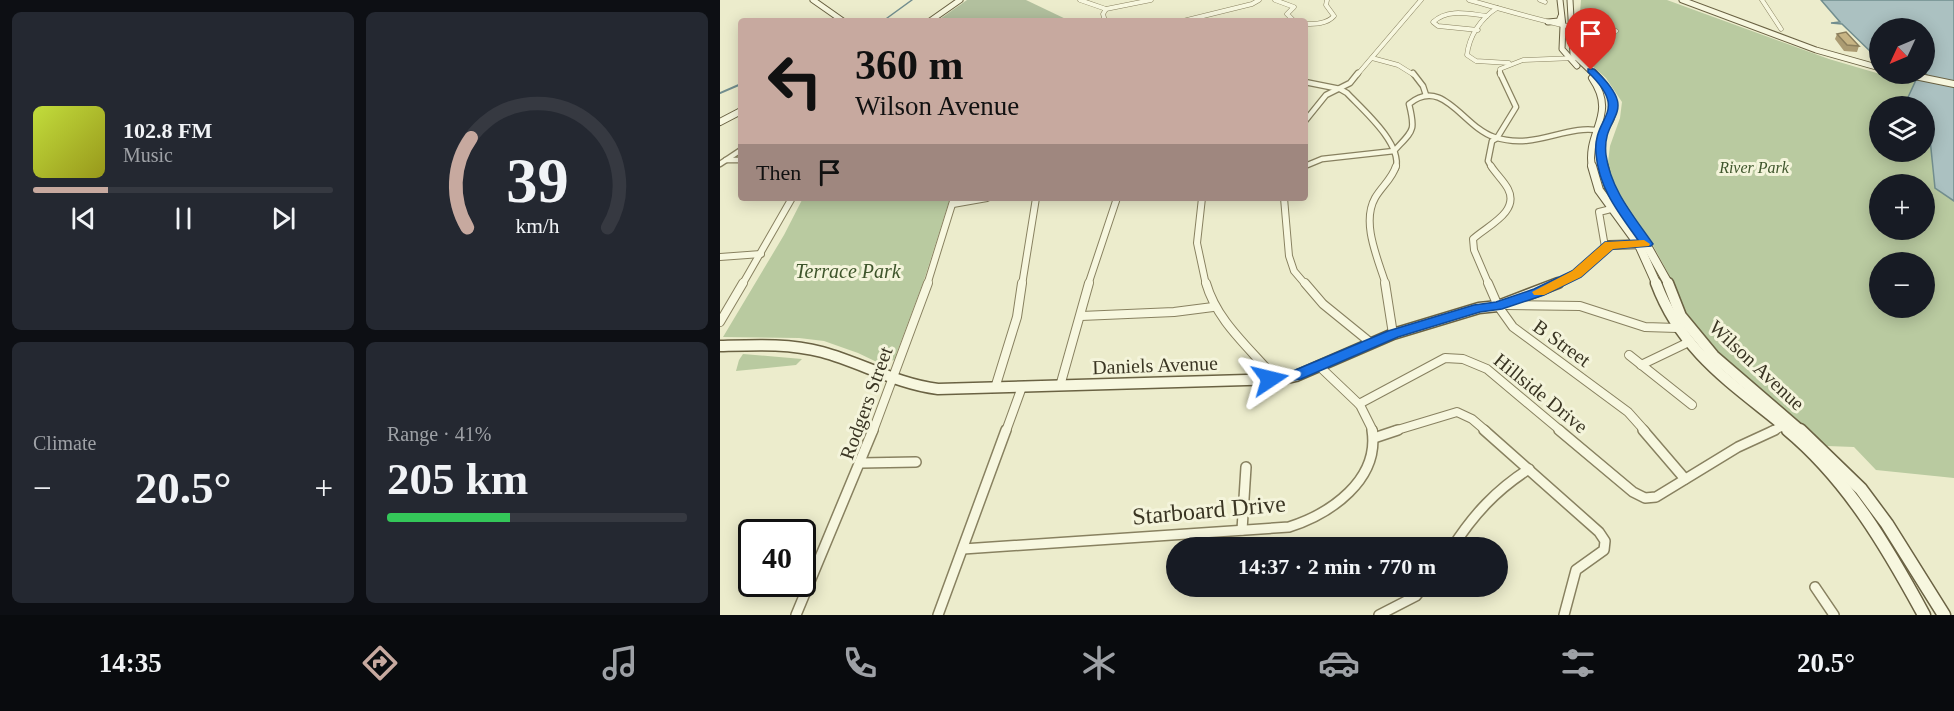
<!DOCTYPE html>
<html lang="en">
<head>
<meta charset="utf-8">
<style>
	body { margin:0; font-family:Georgia,serif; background:#242831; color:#f1f3f6; height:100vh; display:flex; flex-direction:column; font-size:22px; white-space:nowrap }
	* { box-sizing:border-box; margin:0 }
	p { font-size:20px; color:#9ea1a6 }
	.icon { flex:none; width:33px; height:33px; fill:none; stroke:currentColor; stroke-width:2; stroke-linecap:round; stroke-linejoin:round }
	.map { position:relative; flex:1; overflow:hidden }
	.details { display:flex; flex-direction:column; gap:12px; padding:12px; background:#0d0f14; width:720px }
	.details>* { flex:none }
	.guide { position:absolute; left:18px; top:18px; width:570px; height:183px; border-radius:6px; box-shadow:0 3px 15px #0003; background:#c7a99f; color:#111; overflow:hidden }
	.needle { width:39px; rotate:226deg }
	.fabs { position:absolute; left:1149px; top:18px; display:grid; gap:12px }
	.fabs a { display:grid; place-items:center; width:66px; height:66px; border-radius:50%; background:#171b24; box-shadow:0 3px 15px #0003; font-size:30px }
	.speed { position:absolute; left:18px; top:519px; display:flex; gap:12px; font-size:30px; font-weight:700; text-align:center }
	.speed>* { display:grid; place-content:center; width:78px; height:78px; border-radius:50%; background:#171b24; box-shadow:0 3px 15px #0003; line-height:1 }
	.speed .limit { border:3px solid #111; border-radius:9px; background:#fff; color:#111 }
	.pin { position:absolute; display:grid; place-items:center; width:51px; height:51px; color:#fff; margin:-62px -26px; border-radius:50% 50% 50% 0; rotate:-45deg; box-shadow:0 0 6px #0007 }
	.pin .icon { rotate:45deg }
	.me { position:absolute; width:66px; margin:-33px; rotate:80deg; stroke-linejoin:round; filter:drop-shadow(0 0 4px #0008) }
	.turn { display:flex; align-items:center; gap:21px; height:126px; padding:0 18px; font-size:27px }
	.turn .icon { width:78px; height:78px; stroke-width:2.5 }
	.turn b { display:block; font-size:42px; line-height:51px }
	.then { display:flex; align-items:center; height:57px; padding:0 18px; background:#0003; gap:12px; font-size:22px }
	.big { font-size:45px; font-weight:600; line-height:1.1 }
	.details .widget { flex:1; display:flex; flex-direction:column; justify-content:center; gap:9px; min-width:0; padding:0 21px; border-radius:9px; background:#242831 }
	.details .dial { align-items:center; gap:0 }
	.dial svg { height:156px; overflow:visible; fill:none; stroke:#363941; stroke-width:7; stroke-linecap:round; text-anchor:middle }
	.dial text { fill:#f1f3f6; stroke:none }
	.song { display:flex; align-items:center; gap:18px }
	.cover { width:72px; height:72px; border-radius:9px; background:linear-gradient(135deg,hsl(70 70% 55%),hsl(60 70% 35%)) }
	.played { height:6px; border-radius:3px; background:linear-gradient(90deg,#c7a99f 25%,#363941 25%) }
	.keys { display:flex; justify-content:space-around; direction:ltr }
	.heat { display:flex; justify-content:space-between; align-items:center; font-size:33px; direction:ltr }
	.charge { height:9px; border-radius:4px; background:linear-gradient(90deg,#34c759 41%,#363941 0) }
	.details .tiles { flex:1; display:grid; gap:12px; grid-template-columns:repeat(2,1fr) }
	.trip { position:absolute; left:446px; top:537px; width:342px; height:60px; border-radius:30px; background:#171b24; box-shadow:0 3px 15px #0003; font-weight:600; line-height:60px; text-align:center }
	.menu { display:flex; height:96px; justify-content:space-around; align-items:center; background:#090b0e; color:#9ea1a6 }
	.menu .icon { width:42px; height:42px }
	.menu .on { color:#c7a99f }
	.menu b { font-size:27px; color:#f1f3f6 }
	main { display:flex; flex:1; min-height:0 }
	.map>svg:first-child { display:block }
	.green { fill:#b9caa0; fill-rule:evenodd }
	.cemetery { fill:#b2c09e }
	.water { fill:#abc1c1; stroke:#728e8f; stroke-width:1.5 }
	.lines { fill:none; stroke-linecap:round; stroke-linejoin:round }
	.stream-far1 { stroke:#728e8f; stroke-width:1.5 }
	.stream { stroke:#728e8f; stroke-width:2 }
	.street-far4-casing { stroke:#888160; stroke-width:5 }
	.street-far3-casing { stroke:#888160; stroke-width:7 }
	.street-far2-casing { stroke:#888160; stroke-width:8 }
	.street-far1-casing { stroke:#888160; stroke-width:10 }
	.street-casing { stroke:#888160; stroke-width:12 }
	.secondary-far4-casing { stroke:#6a6243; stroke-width:7 }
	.secondary-far3-casing { stroke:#6a6243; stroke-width:8 }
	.secondary-far2-casing { stroke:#6a6243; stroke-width:10 }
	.secondary-far1-casing { stroke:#6a6243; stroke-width:13 }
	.secondary-casing { stroke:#6a6243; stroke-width:15 }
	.street-far4 { stroke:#f7f7df; stroke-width:4 }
	.street-far3 { stroke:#f7f7df; stroke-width:4.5 }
	.street-far2 { stroke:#f7f7df; stroke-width:6 }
	.street-far1 { stroke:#f7f7df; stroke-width:8 }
	.street { stroke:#f7f7df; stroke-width:9 }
	.secondary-far4 { stroke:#f7f7df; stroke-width:5 }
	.secondary-far3 { stroke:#f7f7df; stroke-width:6 }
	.secondary-far2 { stroke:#f7f7df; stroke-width:8 }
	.secondary-far1 { stroke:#f7f7df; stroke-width:10 }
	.secondary { stroke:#f7f7df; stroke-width:12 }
	.wall { fill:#ab9b72 }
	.building { fill:#c7b484; stroke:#8b7e5c; stroke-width:1.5 }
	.route { fill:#1a73e8; stroke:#114b97; stroke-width:1.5 }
	.slow { fill:#f59e0b }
	.labels { text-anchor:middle; stroke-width:6; stroke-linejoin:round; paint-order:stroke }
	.far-park-label { font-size:16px; font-style:italic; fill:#3e552b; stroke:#f4f4db }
	.park-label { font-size:20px; font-style:italic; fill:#3e552b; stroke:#f4f4db }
	.street-label { font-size:20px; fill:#3a3523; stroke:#f4f4db }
	.near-street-label { font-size:24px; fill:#3a3523; stroke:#f4f4db }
</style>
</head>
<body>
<main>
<section class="details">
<div class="tiles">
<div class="widget">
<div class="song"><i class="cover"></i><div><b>102.8 FM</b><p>Music</p></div></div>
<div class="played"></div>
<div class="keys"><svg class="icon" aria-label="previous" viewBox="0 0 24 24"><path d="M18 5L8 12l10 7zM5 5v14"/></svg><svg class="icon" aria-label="pause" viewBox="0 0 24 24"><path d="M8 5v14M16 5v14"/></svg><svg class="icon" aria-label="next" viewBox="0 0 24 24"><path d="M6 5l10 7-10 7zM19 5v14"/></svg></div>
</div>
<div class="widget dial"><svg viewBox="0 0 100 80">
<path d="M14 69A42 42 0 1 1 86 69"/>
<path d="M14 69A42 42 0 0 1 16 23" stroke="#c7a99f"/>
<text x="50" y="56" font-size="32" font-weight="700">39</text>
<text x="50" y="72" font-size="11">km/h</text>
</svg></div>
<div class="widget"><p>Climate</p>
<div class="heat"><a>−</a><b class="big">20.5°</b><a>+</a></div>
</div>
<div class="widget"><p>Range · 41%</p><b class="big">205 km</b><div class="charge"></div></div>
</div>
</section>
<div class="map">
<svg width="1234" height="615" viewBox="0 0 1234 615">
	<rect width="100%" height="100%" fill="#ececcc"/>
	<!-- green -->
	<g class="green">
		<path d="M861 0H947L1109 59 1160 74 1211 81 1205 70 1234 72V99L1216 102 1228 119 1234 120C1234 139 1230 150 1234 169V478L1156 470 1134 447 1107 446 1000 357 959 303 948 273 930 240 895 191 887 170 890 146 900 118 902 102 886 78 861 56 858 38ZM1160 106H1204V152H1160ZM1160 184H1204V230H1160ZM1160 262H1204V308H1160Z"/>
		<path d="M83 198H230L205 277 174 360 161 364 138 353 104 341 79 338 3 337 64 235Z"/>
		<path d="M23 354 82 359 76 365 16 371 19 360Z"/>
	</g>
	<!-- cemetery -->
	<path class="cemetery" d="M247 0H306L350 21H217Z"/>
	<!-- water -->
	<path class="water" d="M1101 0H1234V201L1215 188 1210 139 1205 136 1204 106H1184L1196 80 1211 81 1205 72 1204 28H1160L1159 58 1155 56 1122 24 1111 23 1120 22Z"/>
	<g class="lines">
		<!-- stream-far1 -->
		<path class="stream-far1" d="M163 21 192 0"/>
		<!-- stream -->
		<path class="stream" d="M0 93 21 84"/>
		<!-- street-far4 casing -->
		<g class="street-far4-casing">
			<g id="street-far4">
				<path d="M360 0 386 9 431 0"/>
				<path d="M555 0 574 7 567 14 574 21"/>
				<path d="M749 0C775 7 875 38 896 31L884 26 873 29"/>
				<path d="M820 0 825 2"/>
				<path d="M1042 0 1061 29"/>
				<path d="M777 8C761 18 749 36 747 55L756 61 789 63"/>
				<path d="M385 21 383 14 386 9"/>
				<path d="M463 21 532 4 539 0"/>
				<path d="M585 24C595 24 607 24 614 16L606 5 607 0"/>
				<path d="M758 30 718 26 713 22C728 8 749 14 767 16"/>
				<path d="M652 58 678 65 694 75"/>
				<path d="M637 75 701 0"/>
				<path d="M780 75V69L803 60 855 58"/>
			</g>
		</g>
		<!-- street-far3 casing -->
		<g class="street-far3-casing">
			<g id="street-far3">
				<path d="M693 73 703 86 706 95"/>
				<path d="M585 82 620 89 627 93C642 109 682 143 676 168"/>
				<path d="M585 121 606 95 630 83 638 73"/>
				<path d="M6 160H21"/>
				<path d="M0 164 21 150"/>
				<path d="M585 166 602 159 674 151C693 130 696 132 689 104 723 76 743 127 774 137 817 151 845 123 882 131"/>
				<path d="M772 168 768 161 772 141 777 138 796 107 780 73"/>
			</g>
		</g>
		<!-- street-far2 casing -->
		<g class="street-far2-casing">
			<g id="street-far2">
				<path d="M482 198 477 243 486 285"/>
				<path d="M564 198 569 256 574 271 586 285"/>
				<path d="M233 204 267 198"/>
				<path d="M885 247 879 212 891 209"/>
				<path d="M0 257 41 254"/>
				<path d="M22 285 72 198"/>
				<path d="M207 285 234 198"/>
				<path d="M302 285 316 198"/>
				<path d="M368 285 397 198"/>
				<path d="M666 285C658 259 641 223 655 198 662 186 672 179 676 166"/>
				<path d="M769 285 754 250 753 239C767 226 800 212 788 189 784 181 776 174 771 166"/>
			</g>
		</g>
		<!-- street-far1 casing -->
		<g class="street-far1-casing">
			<g id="street-far1">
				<path d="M486 283C496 318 523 342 547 369L550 379"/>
				<path d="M585 283 603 304 651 343"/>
				<path d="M665 283 673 334"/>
				<path d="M768 283 778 306 793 327 908 412 925 431"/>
				<path d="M786 305 860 306 925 327 957 328"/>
				<path d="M361 316 454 312 493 307"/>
				<path d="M0 322 23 283"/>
				<path d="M909 355 972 405"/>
				<path d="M921 365 969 342"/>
				<path d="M599 366 640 405 653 431"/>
				<path d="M340 386 369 283"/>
				<path d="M275 388 297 317 302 283"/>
				<path d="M639 404 725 358 743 359 767 369 841 431"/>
				<path d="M153 431 208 283"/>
				<path d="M286 431 302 387"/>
				<path d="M674 431 737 412 752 419 766 431"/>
				<path d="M1052 431 1066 425"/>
			</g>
		</g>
		<!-- street casing -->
		<g class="street-casing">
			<g id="street">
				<path d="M764 430 879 532 885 541 884 550 856 570 844 615"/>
				<path d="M839 430 913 492 925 498 936 497 1018 447 1055 430"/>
				<path d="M923 430 965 479"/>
				<path d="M654 438 678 430"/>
				<path d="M141 463 196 462"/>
				<path d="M522 530 526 467"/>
				<path d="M732 548C753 515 776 490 809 469"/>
				<path d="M243 549 569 527C610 514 660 480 652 430"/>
				<path d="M1095 587 1114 615"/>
				<path d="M76 615 153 430"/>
				<path d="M218 615 286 430"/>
				<path d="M659 615 696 596 704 586"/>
			</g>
		</g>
		<!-- secondary-far4 casing -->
		<g class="secondary-far4-casing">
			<g id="secondary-far4">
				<path d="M93 0 123 21"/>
				<path d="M840 0 843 26 842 49 857 66"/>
				<path d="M850 0 853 54 875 75"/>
				<path d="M962 0 1096 50 1160 68"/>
				<path d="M210 21 240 0"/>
				<path d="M828 22 839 21 841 16"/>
				<path d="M1185 74 1189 75"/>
			</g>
		</g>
		<!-- secondary-far3 casing -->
		<g class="secondary-far3-casing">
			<g id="secondary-far3">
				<path d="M874 73C886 85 899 100 891 118 889 124 884 129 882 135 879 146 882 157 885 168"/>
				<path d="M1185 74 1234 84"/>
				<path d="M0 122 21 111"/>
				<path d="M872 168C865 131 898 116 872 78"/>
			</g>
		</g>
		<!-- secondary-far2 casing -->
		<g class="secondary-far2-casing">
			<g id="secondary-far2">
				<path d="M872 166 879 190 919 245 937 285"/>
				<path d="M884 166 889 188 926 244 949 285"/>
				<path d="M835 285 856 274 889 245 926 244"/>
			</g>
		</g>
		<!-- secondary-far1 casing -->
		<g class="secondary-far1-casing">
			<g id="secondary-far1">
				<path d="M936 283C963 355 1015 385 1070 431"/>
				<path d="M948 283 961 316 994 356 1081 431"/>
				<path d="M0 346C34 345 69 343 102 352 142 363 177 384 218 389L563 379 576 376 673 334 759 308 778 306 838 283"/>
			</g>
		</g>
		<!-- secondary casing -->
		<g class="secondary-casing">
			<g id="secondary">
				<path d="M1068 430C1128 480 1167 547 1204 615"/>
				<path d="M1080 430 1141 489 1167 524 1224 615"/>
			</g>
		</g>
		<!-- street-far4 -->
		<use href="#street-far4" class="street-far4"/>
		<!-- street-far3 -->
		<use href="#street-far3" class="street-far3"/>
		<!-- street-far2 -->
		<use href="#street-far2" class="street-far2"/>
		<!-- street-far1 -->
		<use href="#street-far1" class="street-far1"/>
		<!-- street -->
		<use href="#street" class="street"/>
		<!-- secondary-far4 -->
		<use href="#secondary-far4" class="secondary-far4"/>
		<!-- secondary-far3 -->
		<use href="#secondary-far3" class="secondary-far3"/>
		<!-- secondary-far2 -->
		<use href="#secondary-far2" class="secondary-far2"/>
		<!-- secondary-far1 -->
		<use href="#secondary-far1" class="secondary-far1"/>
		<!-- secondary -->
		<use href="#secondary" class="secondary"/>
	</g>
	<!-- wall -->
	<path class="wall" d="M1117 34 1139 46 1137 52 1124 51 1115 39Z"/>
	<!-- building -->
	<path class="building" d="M1126 32 1139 46 1127 45 1117 34Z"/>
	<!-- route -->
	<path class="route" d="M868 69H874C923 115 881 113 886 155 891 190 913 215 933 244L931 246 893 249 861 277 824 295 782 309 760 312 678 337 581 379 550 384 545 383 543 379 545 375 573 371 668 331 754 305 776 302 814 289 852 271 885 242 918 240C899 213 879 189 876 154 872 115 911 114 868 72Z"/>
	<!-- slow -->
	<path class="slow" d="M924 240 930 244 929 246 893 249 861 277 824 295H814L812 292 852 271 885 242Z"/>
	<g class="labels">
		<!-- far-park labels -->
		<g class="far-park-label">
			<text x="1034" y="173">River Park</text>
		</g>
		<!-- park labels -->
		<g class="park-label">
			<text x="128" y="278">Terrace Park</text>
		</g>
		<!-- street labels -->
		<g class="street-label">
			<text transform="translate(842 343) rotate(36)" y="7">B Street</text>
			<text transform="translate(435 365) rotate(-2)" y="7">Daniels Avenue</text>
			<text transform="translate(1037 365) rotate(43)" y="7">Wilson Avenue</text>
			<text transform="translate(821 393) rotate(39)" y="7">Hillside Drive</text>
			<text transform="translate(146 403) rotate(-70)" y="7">Rodgers Street</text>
		</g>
		<!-- near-street labels -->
		<g class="near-street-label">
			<text transform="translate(489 510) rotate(-5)" y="8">Starboard Drive</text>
		</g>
	</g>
</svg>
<div class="fabs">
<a><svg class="needle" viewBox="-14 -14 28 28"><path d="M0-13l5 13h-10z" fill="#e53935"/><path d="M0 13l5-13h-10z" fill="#9ea1a6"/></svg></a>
<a><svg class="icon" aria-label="layers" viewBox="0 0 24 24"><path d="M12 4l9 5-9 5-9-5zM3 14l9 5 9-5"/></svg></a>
<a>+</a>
<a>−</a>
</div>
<div class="speed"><div class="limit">40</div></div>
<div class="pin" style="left:871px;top:70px;background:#d93025"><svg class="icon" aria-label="arrive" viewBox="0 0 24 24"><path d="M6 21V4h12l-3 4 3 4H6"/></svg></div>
<svg class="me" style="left:550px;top:379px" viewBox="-20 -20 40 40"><path d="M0-17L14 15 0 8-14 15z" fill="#1a73e8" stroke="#fff" stroke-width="4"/></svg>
<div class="trip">14:37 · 2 min · 770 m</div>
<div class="guide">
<div class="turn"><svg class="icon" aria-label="left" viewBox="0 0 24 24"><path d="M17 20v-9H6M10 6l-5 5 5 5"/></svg><div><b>360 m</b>Wilson Avenue</div></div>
<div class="then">Then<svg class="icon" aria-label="arrive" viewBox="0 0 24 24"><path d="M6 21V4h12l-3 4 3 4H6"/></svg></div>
</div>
</div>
</main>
<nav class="menu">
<b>14:35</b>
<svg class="icon on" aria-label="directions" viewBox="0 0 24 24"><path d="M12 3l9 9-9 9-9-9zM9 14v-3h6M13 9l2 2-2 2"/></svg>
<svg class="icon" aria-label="music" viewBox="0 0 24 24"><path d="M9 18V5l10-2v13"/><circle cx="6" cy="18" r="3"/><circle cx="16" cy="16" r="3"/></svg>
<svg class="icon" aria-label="phone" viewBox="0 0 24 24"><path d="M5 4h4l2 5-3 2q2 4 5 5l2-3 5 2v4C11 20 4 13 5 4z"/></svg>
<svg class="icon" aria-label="climate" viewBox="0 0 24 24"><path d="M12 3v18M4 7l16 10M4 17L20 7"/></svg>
<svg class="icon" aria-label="car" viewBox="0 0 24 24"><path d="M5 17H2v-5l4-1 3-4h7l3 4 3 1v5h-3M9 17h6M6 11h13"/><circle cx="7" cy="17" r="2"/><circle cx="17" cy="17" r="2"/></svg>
<svg class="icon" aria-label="filters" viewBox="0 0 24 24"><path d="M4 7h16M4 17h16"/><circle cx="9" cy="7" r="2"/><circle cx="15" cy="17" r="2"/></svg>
<b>20.5°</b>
</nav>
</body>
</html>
